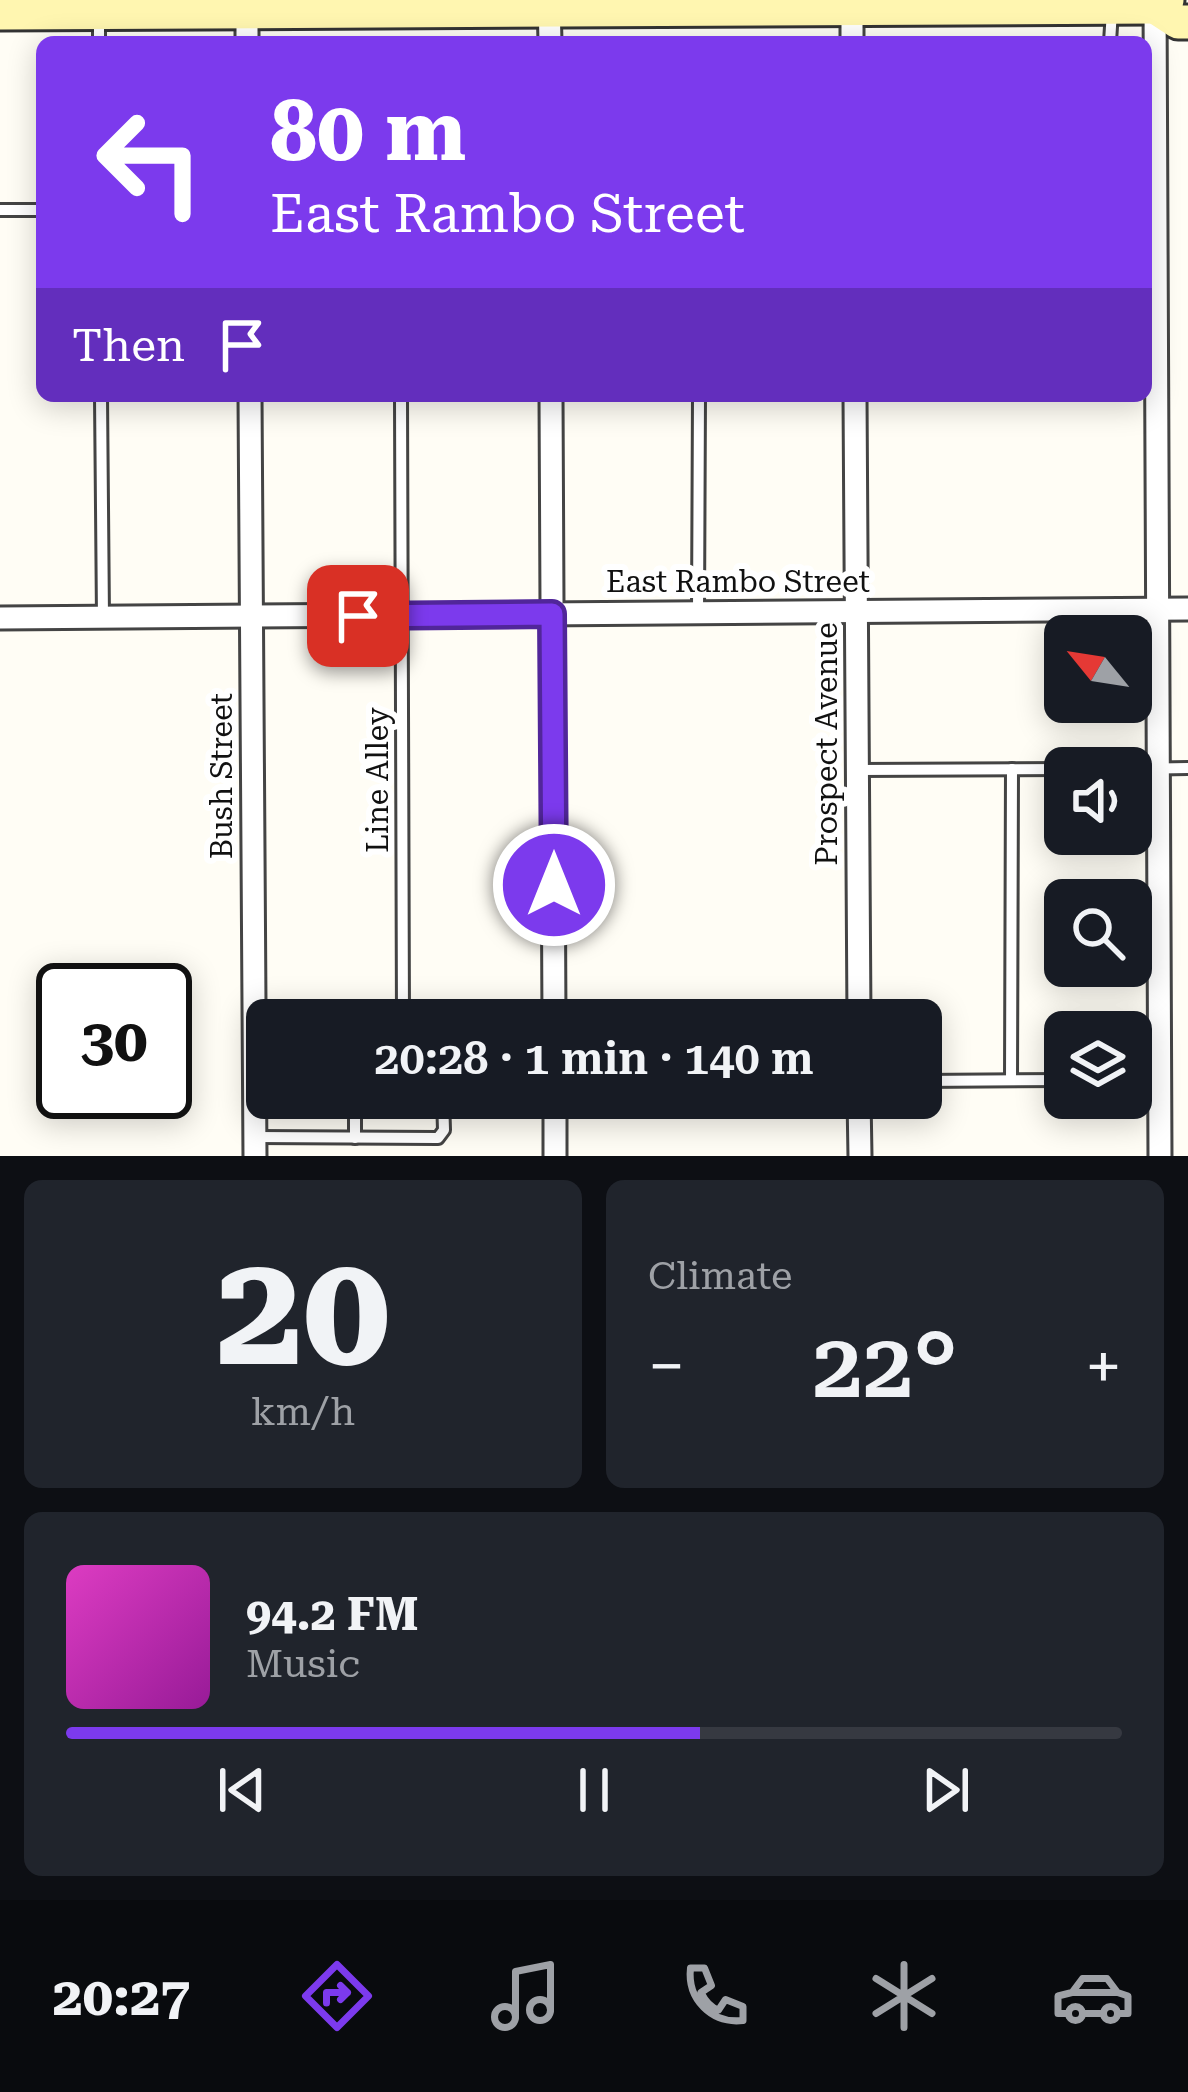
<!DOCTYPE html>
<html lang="en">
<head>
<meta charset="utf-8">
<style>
	body { margin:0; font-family:"Roboto Serif",serif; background:#20242c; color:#f1f3f6; height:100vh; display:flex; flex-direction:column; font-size:45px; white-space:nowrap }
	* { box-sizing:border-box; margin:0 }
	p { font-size:39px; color:#9ea1a6 }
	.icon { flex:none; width:66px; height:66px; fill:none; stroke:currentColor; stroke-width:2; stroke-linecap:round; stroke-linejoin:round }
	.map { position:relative; height:1156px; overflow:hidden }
	.drawer { display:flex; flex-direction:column; gap:24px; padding:24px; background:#0d0f14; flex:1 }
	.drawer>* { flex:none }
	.guide { position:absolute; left:36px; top:36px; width:1116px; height:366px; border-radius:18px; box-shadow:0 6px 30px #0003; background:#7c3aed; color:#fff; overflow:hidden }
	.needle { width:78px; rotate:300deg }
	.fabs { position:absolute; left:1044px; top:615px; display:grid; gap:24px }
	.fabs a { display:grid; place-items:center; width:108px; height:108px; border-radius:18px; background:#171b24; box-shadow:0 6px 30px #0003; font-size:60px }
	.speed { position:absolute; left:36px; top:963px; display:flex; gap:24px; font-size:60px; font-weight:700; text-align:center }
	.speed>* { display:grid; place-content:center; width:156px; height:156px; border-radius:50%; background:#171b24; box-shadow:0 6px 30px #0003; line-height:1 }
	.speed .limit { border:6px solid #111; border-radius:18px; background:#fff; color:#111 }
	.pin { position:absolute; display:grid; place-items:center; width:102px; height:102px; color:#fff; margin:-51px; border-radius:24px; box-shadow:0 6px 18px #0006 }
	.me { position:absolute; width:132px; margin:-66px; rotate:0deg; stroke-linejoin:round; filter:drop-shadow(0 0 9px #0008) }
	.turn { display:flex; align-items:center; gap:42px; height:252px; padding:0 36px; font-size:54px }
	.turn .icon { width:156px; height:156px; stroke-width:2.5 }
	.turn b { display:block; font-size:84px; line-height:102px }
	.then { display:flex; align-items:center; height:114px; padding:0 36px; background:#0003; gap:24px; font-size:45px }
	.big { font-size:90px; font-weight:600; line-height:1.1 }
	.drawer .card { flex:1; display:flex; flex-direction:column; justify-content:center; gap:18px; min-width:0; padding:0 42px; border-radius:18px; background:#20242c }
	.drawer .dial { align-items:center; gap:0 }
	.dial b { font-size:156px; line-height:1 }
	.song { display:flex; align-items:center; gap:36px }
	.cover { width:144px; height:144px; border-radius:18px; background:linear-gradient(135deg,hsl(310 70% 55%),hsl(300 70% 35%)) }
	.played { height:12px; border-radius:6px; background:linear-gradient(90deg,#7c3aed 60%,#363941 60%) }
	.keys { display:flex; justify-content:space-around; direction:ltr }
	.heat { display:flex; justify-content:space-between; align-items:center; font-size:66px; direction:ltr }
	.drawer .tiles { flex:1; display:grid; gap:24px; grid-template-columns:1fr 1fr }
	.card:last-child { grid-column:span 2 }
	.trip { position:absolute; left:246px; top:999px; width:696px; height:120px; border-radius:18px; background:#171b24; box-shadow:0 6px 30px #0003; font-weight:600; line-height:120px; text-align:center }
	.menu { display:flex; height:192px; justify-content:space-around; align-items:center; background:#090b0e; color:#9ea1a6 }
	.menu .icon { width:84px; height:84px }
	.menu .active { color:#7c3aed }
	.menu b { font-size:54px; color:#f1f3f6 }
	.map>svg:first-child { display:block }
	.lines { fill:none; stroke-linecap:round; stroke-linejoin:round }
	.lane-casing { stroke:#444; stroke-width:16 }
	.street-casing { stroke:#444; stroke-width:27 }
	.secondary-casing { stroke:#333; stroke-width:39 }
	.lane { stroke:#fff; stroke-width:10 }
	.street { stroke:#fff; stroke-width:21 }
	.secondary { stroke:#fff6b0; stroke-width:33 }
	.route-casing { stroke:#51269a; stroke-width:30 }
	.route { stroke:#7c3aed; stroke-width:21 }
	.labels { text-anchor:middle; stroke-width:12; stroke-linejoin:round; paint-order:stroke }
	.street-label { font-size:30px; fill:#111; stroke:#fff }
</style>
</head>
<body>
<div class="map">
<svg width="1188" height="1156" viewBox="0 0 1188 1156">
	<rect width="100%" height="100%" fill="#fffdf5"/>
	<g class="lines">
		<!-- lane casing -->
		<g class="lane-casing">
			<g id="lane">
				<path d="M99 15V42"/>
				<path d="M1110 42 1112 11"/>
				<path d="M0 210H42"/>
				<path d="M101 396 103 618"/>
				<path d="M401 396 403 1020"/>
				<path d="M698 612 699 396"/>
				<path d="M1131 769 1188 768"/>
				<path d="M858 770 1065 769"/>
				<path d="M1011 1080 1012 769"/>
				<path d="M1131 1080H1160"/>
				<path d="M921 1081 1065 1080"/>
				<path d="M255 1137 438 1138 444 1130 443 1098"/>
				<path d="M355 1138V1098"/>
			</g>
		</g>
		<!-- street casing -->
		<g class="street-casing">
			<g id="street">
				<path d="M1155 0 1160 1156"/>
				<path d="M247 1V42"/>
				<path d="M549 1 550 42"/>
				<path d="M852 1V42"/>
				<path d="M250 396 255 1156"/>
				<path d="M551 396 554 1020"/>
				<path d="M855 396 859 1020"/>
				<path d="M0 618 1188 609"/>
				<path d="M555 1098V1156"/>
				<path d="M859 1098 860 1156"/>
			</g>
		</g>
		<!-- secondary casing -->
		<g class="secondary-casing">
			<g id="secondary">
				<path d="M1155 7 1178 22H1188"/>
				<path d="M0 13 1155 7 1167 0"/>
			</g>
		</g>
		<!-- lane -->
		<use href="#lane" class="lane"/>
		<!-- street -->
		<use href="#street" class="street"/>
		<!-- secondary -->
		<use href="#secondary" class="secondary"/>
	</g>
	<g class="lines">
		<!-- route casing -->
		<g class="route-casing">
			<path id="route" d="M358 616 552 614 554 885"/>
		</g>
		<!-- route -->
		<use href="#route" class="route"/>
	</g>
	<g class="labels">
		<!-- street labels -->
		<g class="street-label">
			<text x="738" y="592">East Rambo Street</text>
			<text transform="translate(827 744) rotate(-90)" y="10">Prospect Avenue</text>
			<text transform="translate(222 776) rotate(-90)" y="10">Bush Street</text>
			<text transform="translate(378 780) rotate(-90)" y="10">Line Alley</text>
		</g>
	</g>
</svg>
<div class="fabs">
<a><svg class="needle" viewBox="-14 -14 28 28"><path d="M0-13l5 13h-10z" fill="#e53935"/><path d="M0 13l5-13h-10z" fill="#9ea1a6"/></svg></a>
<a><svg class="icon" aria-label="sound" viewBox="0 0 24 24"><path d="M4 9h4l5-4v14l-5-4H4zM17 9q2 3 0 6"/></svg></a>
<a><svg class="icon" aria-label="search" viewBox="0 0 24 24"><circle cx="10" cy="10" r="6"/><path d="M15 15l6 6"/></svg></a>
<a><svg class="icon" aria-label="layers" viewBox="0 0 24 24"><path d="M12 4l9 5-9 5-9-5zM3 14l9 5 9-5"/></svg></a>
</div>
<div class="speed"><div class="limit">30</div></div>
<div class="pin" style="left:358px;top:616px;background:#d93025"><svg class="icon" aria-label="arrive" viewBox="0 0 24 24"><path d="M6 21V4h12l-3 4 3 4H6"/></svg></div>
<svg class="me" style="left:554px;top:885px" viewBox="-20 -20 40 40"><circle r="17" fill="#7c3aed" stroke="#fff" stroke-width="3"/><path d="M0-11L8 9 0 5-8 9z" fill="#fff"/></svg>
<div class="trip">20:28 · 1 min · 140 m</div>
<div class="guide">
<div class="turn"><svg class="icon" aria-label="left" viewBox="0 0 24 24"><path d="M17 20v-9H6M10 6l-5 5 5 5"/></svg><div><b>80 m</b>East Rambo Street</div></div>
<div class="then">Then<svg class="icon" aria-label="arrive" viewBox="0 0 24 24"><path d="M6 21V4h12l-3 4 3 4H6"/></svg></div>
</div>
</div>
<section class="drawer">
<div class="tiles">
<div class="card dial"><b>20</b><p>km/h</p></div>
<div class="card"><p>Climate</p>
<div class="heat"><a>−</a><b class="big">22°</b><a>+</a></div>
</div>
<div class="card">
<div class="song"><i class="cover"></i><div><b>94.2 FM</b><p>Music</p></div></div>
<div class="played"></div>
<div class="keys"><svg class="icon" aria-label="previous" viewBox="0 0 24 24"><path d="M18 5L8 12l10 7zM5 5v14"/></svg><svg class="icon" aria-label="pause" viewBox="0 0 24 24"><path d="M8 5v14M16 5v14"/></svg><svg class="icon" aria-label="next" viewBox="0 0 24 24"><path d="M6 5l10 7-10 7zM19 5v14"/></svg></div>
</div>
</div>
</section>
<nav class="menu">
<b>20:27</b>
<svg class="icon active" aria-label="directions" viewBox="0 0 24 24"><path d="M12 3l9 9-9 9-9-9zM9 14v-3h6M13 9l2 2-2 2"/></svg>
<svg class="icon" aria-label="music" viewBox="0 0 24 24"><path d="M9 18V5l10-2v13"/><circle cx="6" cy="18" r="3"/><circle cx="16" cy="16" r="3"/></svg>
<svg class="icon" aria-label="phone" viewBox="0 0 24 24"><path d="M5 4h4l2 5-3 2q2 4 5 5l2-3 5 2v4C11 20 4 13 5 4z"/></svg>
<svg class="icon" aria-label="climate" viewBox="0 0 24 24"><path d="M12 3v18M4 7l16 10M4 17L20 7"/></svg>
<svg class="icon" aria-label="car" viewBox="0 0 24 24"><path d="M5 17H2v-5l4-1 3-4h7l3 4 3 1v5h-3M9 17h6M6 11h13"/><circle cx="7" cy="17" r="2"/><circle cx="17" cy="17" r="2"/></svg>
</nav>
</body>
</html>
